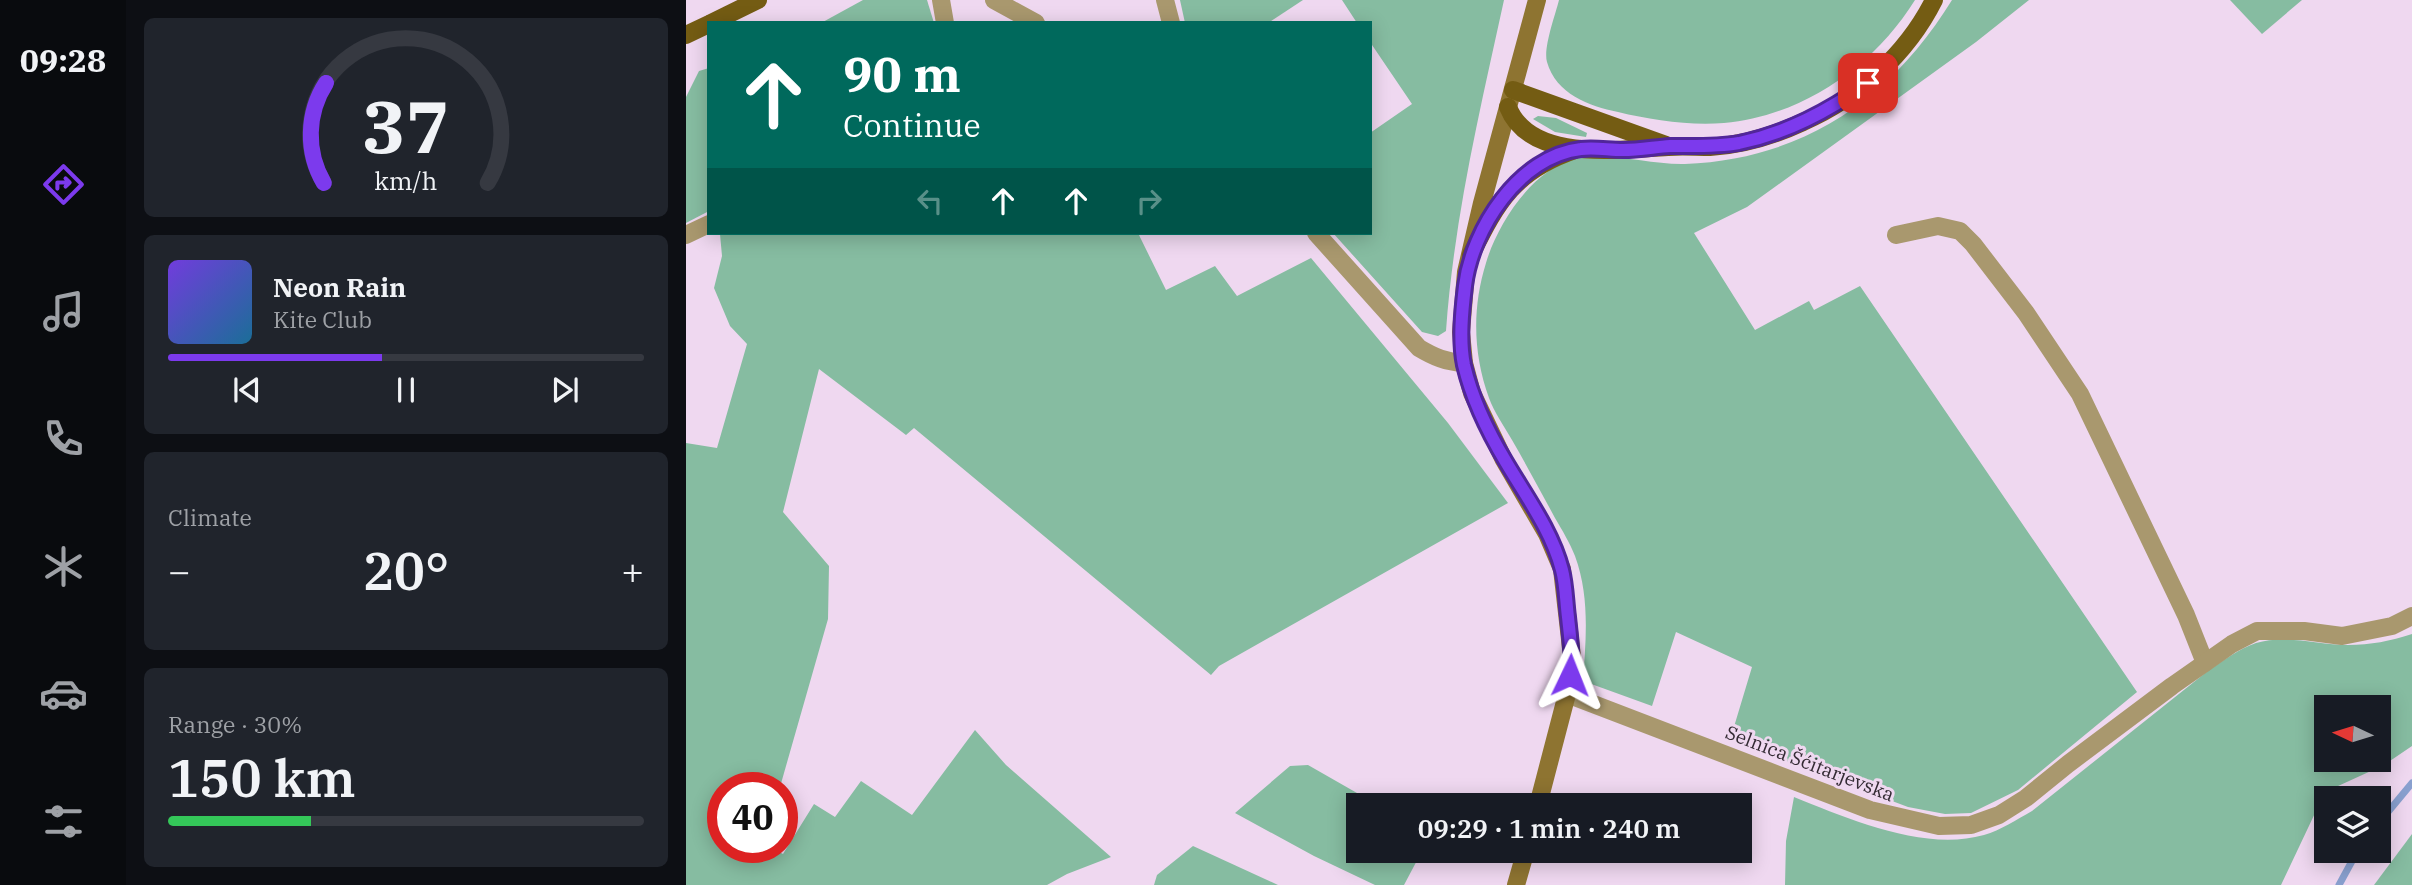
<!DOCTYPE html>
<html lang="en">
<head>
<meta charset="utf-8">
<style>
	body { margin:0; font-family:"IBM Plex Serif",serif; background:#20242c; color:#f1f3f6; height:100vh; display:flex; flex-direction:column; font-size:26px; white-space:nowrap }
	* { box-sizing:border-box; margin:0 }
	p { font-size:23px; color:#9ea1a6 }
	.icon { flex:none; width:38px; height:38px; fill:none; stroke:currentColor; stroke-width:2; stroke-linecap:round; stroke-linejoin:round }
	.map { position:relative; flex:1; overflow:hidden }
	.drawer { display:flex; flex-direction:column; gap:18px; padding:18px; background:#0d0f14; width:560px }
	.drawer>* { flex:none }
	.top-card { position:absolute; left:21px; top:21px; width:665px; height:214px; border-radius:0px; box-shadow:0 4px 18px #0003; background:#00695c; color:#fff; overflow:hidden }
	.needle { width:46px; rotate:274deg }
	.fabs { position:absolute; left:1628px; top:695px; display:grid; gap:14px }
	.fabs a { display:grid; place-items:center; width:77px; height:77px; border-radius:0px; background:#171b24; box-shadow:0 4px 18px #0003; font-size:35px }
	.speed { position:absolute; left:21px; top:772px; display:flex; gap:14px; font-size:35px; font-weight:700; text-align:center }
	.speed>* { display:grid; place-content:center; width:91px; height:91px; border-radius:50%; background:#171b24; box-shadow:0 4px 18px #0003; line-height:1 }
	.speed .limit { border:10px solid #d22; background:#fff; color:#111 }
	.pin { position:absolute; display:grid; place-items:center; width:60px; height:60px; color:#fff; margin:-30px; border-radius:14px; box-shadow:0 4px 10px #0006 }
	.me { position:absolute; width:77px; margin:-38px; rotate:2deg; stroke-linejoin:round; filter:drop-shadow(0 0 5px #0008) }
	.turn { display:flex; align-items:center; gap:24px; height:147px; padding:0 21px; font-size:32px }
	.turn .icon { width:91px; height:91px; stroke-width:2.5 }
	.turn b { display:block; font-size:49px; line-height:60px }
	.lanes { display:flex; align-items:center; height:66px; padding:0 21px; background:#0003; justify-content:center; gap:35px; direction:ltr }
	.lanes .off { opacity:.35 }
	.big { font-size:52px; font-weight:600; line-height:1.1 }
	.drawer .card { flex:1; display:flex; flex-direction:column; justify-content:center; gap:10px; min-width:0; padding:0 24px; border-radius:10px; background:#20242c }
	.drawer .dial { align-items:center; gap:0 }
	.dial svg { height:182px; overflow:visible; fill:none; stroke:#363941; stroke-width:7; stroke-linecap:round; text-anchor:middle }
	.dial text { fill:#f1f3f6; stroke:none }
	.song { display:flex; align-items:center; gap:21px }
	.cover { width:84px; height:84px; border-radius:10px; background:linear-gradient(135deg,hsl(260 70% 55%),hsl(200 70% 35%)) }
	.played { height:7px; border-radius:4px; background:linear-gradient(90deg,#7c3aed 45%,#363941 45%) }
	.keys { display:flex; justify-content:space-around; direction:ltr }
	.heat { display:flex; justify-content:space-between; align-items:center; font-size:38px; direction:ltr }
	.charge { height:10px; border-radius:5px; background:linear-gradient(90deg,#34c759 30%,#363941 0) }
	.trip { position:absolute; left:660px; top:793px; width:406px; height:70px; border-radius:0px; background:#171b24; box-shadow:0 4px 18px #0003; font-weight:600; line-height:70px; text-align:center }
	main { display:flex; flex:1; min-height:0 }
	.menu { display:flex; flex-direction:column; width:126px; justify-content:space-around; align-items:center; background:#090b0e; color:#9ea1a6 }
	.menu .icon { width:49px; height:49px }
	.menu .on { color:#7c3aed }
	.menu b { font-size:32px; color:#f1f3f6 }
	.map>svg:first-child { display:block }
	.green { fill:#86bca1; fill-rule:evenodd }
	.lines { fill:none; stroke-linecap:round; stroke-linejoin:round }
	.stream { stroke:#89a0cf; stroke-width:7 }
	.street { stroke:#a9986e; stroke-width:18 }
	.secondary { stroke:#8e7431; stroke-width:18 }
	.primary { stroke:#745c13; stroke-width:18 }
	.route-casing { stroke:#51269a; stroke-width:18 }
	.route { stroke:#7c3aed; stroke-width:12 }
	.labels { text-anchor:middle; stroke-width:6; stroke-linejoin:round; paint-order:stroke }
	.street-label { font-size:19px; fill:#342b34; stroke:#efd8f0 }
</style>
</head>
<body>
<main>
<nav class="menu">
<b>09:28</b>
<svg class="icon on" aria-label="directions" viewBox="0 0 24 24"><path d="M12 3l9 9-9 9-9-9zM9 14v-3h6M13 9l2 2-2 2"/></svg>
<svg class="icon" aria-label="music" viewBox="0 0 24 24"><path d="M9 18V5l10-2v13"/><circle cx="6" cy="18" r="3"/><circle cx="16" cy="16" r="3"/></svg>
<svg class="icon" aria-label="phone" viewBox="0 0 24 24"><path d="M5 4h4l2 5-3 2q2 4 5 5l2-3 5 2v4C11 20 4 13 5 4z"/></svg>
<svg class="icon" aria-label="climate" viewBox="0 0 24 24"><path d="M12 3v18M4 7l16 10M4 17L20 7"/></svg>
<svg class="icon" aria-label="car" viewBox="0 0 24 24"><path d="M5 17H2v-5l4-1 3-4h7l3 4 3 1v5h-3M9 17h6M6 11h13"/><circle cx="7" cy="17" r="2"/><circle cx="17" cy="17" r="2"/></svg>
<svg class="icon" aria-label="filters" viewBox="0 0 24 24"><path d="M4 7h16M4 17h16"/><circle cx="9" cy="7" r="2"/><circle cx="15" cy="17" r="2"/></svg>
</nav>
<section class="drawer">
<div class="card dial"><svg viewBox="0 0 100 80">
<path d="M14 69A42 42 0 1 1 86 69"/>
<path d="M14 69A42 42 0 0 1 15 25" stroke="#7c3aed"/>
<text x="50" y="56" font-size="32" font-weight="700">37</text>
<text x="50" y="72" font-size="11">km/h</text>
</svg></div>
<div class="card">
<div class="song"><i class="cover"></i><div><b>Neon Rain</b><p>Kite Club</p></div></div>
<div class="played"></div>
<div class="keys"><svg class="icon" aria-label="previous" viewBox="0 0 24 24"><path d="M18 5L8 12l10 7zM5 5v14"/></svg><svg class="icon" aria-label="pause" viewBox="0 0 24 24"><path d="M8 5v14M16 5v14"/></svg><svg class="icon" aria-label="next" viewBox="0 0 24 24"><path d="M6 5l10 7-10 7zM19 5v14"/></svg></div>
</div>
<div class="card"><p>Climate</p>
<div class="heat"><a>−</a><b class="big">20°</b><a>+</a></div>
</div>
<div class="card"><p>Range · 30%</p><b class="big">150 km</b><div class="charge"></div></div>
</section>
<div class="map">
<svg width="1726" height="885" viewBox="0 0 1726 885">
	<rect width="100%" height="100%" fill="#efd8f0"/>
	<!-- green -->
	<g class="green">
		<path d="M177 0H241L248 23H135Z"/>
		<path d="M494 0H617L582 23H499Z"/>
		<path d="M656 0H818C794 110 768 218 760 331L752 336 736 332 647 233H684V133L726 104 684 42V23H671Z"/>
		<path d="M873 0H1229C1188 66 1117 116 1038 123 1004 126 965 120 932 112 903 106 870 94 861 62 857 48 869 16 873 0Z"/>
		<path d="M1266 0H1343L1290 42 1061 207 1008 233 1069 330 1123 301 1128 310 1174 286 1451 692 1332 790 1285 813 1259 814 1222 807 1044 740 1066 667 990 632 966 706 897 681C900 638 904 597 889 556 884 543 876 530 869 518 855 492 841 466 826 440 818 426 808 412 803 398 787 354 786 308 800 263 811 225 846 169 889 159 924 151 964 165 999 164 1118 159 1205 99 1266 0Z"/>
		<path d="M1544 0H1616L1576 34Z"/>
		<path d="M23 68V211L0 223V97L13 71Z"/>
		<path d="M852 116 870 118 901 133 900 137 869 132 847 119Z"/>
		<path d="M36 233H452L480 290 529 266 551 296 625 258 762 423 822 503 533 666 525 675 228 428 220 435 133 369 97 512 143 566 142 619 94 787 37 788V847H84L97 854 128 804 149 817 175 781 226 815 289 730 320 765 425 857 381 874 361 885H0V443L31 448 61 344 44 326 28 288 36 256 34 234Z"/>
		<path d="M1726 634V746L1698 765 1639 792 1595 885H1099L1100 841 1108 797C1163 819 1238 852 1298 835 1315 830 1330 820 1346 811L1523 670C1538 660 1553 649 1570 643 1600 634 1632 645 1662 645 1685 645 1704 641 1726 634ZM1640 707H1692V760H1640Z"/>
		<path d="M622 765 692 805H672V850L736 851 718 885H689L628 856 549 813 604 766Z"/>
		<path d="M1726 834V885H1688Z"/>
		<path d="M507 846 592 885H468L471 875Z"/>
	</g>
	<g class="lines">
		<!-- stream -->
		<g class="stream">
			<path d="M1692 824 1726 783"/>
			<path d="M1653 885 1672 850"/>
		</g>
		<!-- street -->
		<g class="street">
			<path d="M255 0 259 23"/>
			<path d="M308 0 350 23"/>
			<path d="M479 0 485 23"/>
			<path d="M630 233 733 348C748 357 760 362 778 363"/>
			<path d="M0 235 23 224"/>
			<path d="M1210 235 1252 226 1274 231 1287 244 1340 313 1394 394 1500 615 1519 663"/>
			<path d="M881 694 1184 810 1253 826 1285 825 1313 815 1340 798 1382 764 1486 686 1546 644 1571 631H1618L1656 636 1706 626 1726 616"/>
		</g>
		<!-- secondary -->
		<g class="secondary">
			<path d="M851 0 796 203 780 272 775 332 778 363 786 393 818 460 861 534 876 569 886 657 881 694 852 805"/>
			<path d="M830 885 840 850"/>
		</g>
		<!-- primary -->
		<g class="primary">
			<path d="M25 23 72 0"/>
			<path d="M0 35 23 24"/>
			<path d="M827 90 980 145"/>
			<path d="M822 107C844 163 933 149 982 147 996 146 1010 147 1024 147 1056 145 1089 135 1117 122 1172 98 1221 54 1248 0"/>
			<path d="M785 255C811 201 830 170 889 150"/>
		</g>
	</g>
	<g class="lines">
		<!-- route casing -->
		<g class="route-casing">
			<path id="route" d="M884 675C887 655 884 637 882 617 880 602 880 585 876 570 866 531 840 496 820 462 802 432 786 399 778 365 773 340 776 311 779 286 786 229 833 156 895 149 908 147 923 150 937 150 953 150 969 147 984 146 1008 146 1030 147 1053 143 1101 133 1142 111 1182 83"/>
		</g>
		<!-- route -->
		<use href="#route" class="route"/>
	</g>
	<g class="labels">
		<!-- street labels -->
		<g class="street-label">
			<text transform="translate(1124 763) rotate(21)" y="7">Selnica Šćitarjevska</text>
		</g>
	</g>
</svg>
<div class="fabs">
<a><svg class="needle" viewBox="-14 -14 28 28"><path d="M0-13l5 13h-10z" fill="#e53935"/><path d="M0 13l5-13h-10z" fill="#9ea1a6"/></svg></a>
<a><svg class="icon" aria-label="layers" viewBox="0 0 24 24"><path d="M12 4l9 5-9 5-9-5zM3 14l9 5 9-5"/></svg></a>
</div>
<div class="speed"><div class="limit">40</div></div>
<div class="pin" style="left:1182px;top:83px;background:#d93025"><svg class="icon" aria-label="arrive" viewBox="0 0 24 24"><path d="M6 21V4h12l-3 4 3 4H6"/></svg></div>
<svg class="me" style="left:884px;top:675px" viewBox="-20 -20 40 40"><path d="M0-17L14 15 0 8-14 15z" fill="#7c3aed" stroke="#fff" stroke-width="4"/></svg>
<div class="trip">09:29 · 1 min · 240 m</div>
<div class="top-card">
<div class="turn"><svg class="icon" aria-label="ahead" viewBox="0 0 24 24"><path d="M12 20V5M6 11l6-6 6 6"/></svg><div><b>90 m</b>Continue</div></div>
<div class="lanes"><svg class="icon off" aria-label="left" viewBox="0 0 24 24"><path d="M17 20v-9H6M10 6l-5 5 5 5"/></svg><svg class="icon" aria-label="ahead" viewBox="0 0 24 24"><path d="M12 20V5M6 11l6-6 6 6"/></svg><svg class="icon" aria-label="ahead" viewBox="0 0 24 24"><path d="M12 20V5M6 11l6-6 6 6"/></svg><svg class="icon off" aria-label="right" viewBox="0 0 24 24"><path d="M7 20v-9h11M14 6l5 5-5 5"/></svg></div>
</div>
</div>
</main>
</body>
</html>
